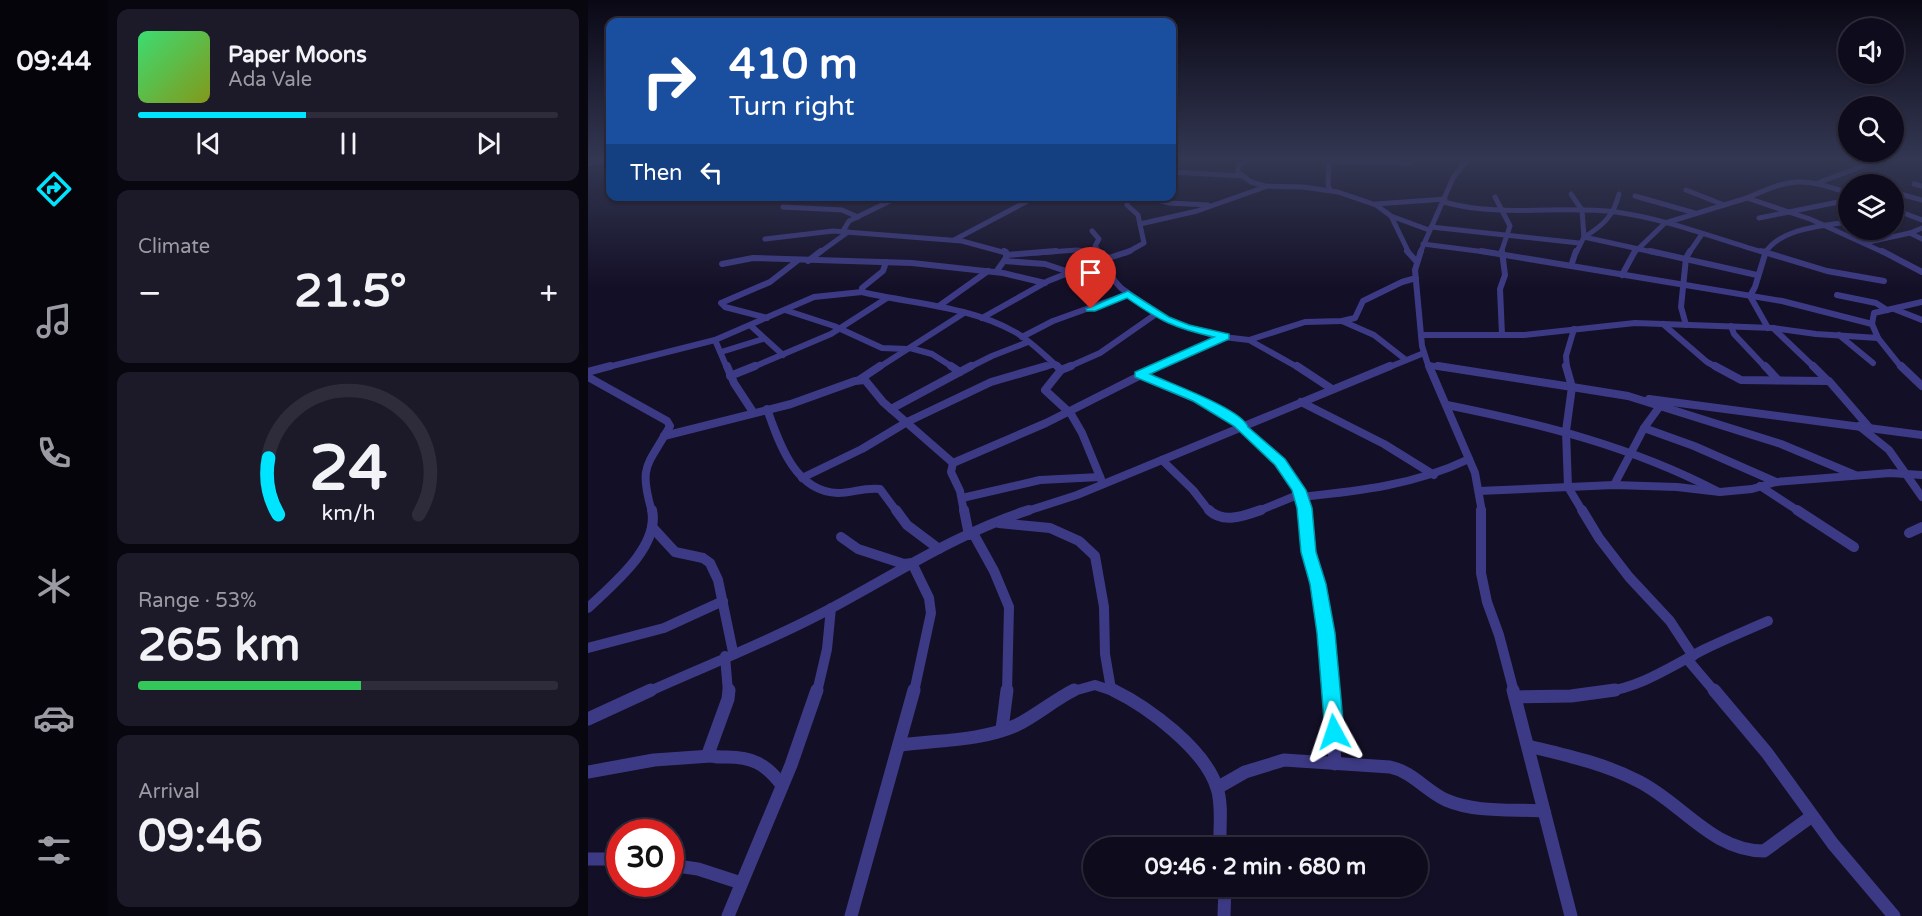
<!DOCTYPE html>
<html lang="en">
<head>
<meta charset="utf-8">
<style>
	body { margin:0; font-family:"Varela Round",sans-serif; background:#1c1929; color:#f1f3f6; height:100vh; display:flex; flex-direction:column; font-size:22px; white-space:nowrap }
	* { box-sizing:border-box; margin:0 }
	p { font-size:20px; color:#9b9ba3 }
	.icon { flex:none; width:33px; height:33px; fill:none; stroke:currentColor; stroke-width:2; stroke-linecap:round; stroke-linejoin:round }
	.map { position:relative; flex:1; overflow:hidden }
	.details { display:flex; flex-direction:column; gap:9px; padding:9px; background:#08060f; width:480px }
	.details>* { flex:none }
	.hud { position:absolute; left:18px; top:18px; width:570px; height:183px; border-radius:12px; box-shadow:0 2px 4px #0004,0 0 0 2px #2e2b3b; background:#1a4fa0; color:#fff; overflow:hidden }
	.controls { position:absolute; left:1250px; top:18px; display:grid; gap:12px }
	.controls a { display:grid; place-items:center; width:66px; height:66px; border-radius:50%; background:#0e0b1c; box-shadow:0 2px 4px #0004,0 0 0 2px #2e2b3b; font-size:30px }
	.speed { position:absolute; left:18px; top:819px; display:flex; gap:12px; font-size:30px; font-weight:700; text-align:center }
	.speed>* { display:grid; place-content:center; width:78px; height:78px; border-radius:50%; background:#0e0b1c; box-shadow:0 2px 4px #0004,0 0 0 2px #2e2b3b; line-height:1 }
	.speed .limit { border:9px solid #d22; background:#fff; color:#111 }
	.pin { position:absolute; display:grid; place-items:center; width:51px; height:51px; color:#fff; margin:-62px -26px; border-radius:50% 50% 50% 0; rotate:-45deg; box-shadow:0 0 6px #0007 }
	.pin .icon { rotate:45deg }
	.me { position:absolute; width:66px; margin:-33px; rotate:355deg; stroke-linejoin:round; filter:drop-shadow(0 0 4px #0008) }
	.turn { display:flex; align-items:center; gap:21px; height:126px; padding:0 24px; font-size:27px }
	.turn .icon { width:78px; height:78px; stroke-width:2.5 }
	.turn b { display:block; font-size:42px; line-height:51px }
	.then { display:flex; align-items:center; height:57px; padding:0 24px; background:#0003; gap:12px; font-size:22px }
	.big { font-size:45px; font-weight:800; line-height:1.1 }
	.details .card { flex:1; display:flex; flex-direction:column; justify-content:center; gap:9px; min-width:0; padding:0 21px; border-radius:12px; background:#1c1929 }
	.details .dial { align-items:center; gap:0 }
	.dial svg { height:156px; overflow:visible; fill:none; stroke:#2e2b3b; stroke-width:7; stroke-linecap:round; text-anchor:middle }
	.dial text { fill:#f1f3f6; stroke:none }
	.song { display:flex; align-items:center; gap:18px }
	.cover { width:72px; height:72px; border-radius:9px; background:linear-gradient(135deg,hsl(140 70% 55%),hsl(70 70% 35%)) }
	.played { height:6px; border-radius:3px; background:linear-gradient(90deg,#00e5ff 40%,#2e2b3b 40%) }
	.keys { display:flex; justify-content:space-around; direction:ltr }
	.heat { display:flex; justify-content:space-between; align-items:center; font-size:33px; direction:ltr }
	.charge { height:9px; border-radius:4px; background:linear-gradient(90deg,#34c759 53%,#2e2b3b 0) }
	.trip { position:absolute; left:495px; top:837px; width:345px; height:60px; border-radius:30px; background:#0e0b1c; box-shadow:0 2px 4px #0004,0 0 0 2px #2e2b3b; font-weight:800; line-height:60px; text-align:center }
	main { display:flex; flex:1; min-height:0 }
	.tab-bar { display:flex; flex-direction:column; width:108px; justify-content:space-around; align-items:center; background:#06040b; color:#9b9ba3 }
	.tab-bar .icon { width:42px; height:42px }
	.tab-bar .on { color:#00e5ff }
	.tab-bar b { font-size:27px; color:#f1f3f6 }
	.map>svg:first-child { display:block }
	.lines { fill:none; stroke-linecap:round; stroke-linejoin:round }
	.minor-far4 { stroke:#3d3a85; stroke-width:5 }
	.minor-far3 { stroke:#3d3a85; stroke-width:6 }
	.minor-far2 { stroke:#3d3a85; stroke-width:8 }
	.minor-far1 { stroke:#3d3a85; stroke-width:10 }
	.minor { stroke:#3d3a85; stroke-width:13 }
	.route { fill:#00e5ff; stroke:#0095a6; stroke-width:1.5 }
</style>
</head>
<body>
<main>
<nav class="tab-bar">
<b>09:44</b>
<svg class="icon on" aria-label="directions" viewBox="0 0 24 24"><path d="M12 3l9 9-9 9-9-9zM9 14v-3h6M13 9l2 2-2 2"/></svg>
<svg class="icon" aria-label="music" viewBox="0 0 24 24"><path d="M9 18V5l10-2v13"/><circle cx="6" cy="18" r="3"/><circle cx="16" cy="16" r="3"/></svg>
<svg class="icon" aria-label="phone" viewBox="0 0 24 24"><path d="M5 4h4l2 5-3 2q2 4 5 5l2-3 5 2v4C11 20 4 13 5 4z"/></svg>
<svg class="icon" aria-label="climate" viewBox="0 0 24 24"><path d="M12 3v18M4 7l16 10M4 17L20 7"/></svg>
<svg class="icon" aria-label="car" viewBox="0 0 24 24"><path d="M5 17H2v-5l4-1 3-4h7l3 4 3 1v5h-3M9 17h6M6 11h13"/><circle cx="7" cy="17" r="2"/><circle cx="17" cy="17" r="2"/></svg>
<svg class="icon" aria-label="filters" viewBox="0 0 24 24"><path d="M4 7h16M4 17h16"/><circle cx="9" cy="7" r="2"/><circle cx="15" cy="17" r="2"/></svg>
</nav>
<section class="details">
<div class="card">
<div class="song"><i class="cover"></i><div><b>Paper Moons</b><p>Ada Vale</p></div></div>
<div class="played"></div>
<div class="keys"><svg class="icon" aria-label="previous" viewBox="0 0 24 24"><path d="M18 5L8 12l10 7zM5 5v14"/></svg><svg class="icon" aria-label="pause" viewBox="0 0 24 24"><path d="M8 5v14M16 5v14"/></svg><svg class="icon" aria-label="next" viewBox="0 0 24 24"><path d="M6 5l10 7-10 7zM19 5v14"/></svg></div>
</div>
<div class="card"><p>Climate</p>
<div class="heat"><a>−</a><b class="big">21.5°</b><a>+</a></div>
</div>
<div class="card dial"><svg viewBox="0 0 100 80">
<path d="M14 69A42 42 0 1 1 86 69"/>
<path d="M14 69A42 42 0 0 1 9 40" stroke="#00e5ff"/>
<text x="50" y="56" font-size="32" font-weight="700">24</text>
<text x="50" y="72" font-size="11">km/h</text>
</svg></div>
<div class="card"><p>Range · 53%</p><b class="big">265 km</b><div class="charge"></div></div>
<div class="card"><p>Arrival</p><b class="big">09:46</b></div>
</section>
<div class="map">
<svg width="1334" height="916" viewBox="0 0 1334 916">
	<rect width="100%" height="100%" fill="#130f26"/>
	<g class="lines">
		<!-- minor-far4 -->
		<g class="minor-far4">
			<path d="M659 160 650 166V172L663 182 677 186 715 187 750 192 788 205 803 216 821 253"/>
			<path d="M741 160 740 185 742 190"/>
			<path d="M741 161 823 163"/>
			<path d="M0 164 19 160"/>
			<path d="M584 172 654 176"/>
			<path d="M1232 182 1292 160"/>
			<path d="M1326 184 1334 186"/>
			<path d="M1098 190 1136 205"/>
			<path d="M1305 192 1334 200"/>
			<path d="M1260 193C1214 177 1203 178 1159 198L1222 219 1297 253"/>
			<path d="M983 194 994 210 996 237 988 253"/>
			<path d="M1031 194C1026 215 1015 226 996 237L1069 253"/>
			<path d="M555 196 581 203 620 205"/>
			<path d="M1047 196 1107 213"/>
			<path d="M907 197 922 226 913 253"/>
			<path d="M856 202C912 218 971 205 1028 212 1079 219 1129 239 1178 253"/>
			<path d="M788 204 857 199"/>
			<path d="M195 207 254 210 270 217"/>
			<path d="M1305 209 1334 220"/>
			<path d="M803 216 841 230"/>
			<path d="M1171 218 1260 200"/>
			<path d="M552 224 609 211 677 187"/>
			<path d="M843 227 991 243"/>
			<path d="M255 231 261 221 302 201 298 196"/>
			<path d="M504 231 511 239 507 246 511 252"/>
			<path d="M1322 233 1334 239"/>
			<path d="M177 239 245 231 374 241 418 253"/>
			<path d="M366 240 449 196"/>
			<path d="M1276 243 1322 233 1334 228"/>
			<path d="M835 244 905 253"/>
			<path d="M231 253 260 232"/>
			<path d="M447 253 489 250 515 253"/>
			<path d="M538 253 556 243 550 215 539 205V196"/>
			<path d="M832 253 865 178 879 160"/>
			<path d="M1046 253 1077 223 1159 198"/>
			<path d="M1101 253 1114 234"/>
			<path d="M1177 253C1193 228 1233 226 1260 222"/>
		</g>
		<!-- minor-far3 -->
		<g class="minor-far3">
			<path d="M502 251 515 253 524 278 533 288 577 319 627 336 661 340 711 368"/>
			<path d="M819 251 829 262"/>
			<path d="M833 251 827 270 834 346 841 368"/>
			<path d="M893 251 1194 301 1284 324"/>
			<path d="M914 251 917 275 912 289 914 335"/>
			<path d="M1062 251 1169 275"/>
			<path d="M1173 251 1239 271 1296 281"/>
			<path d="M1178 251 1167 287 1162 296 1180 328"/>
			<path d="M1294 251 1334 272"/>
			<path d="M419 255 468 251"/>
			<path d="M518 259 542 251"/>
			<path d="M220 261 233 251"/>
			<path d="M416 261 457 264 481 272"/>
			<path d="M298 262 295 271 274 288V292C325 304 381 306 427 332 443 341 457 356 471 368"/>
			<path d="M134 264 165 258 324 263 415 273 457 283"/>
			<path d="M983 266 988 251"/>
			<path d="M483 271 526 280"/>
			<path d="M408 272 418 258V252L416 251"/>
			<path d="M1034 275 1047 251"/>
			<path d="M1249 295 1288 303 1299 310"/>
			<path d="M351 306 400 271"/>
			<path d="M1306 309 1334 320"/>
			<path d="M197 310 246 326 294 348 319 349"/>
			<path d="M179 318 137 307 133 303 182 282 209 261"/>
			<path d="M394 318 460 281 518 258"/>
			<path d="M754 321 786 335 818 360"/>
			<path d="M1075 324 1119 362 1130 368"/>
			<path d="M1098 325 1093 307 1098 258 1102 251"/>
			<path d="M163 326 195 355"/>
			<path d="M1143 326 1146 334 1178 368"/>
			<path d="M1185 328 1227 368"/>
			<path d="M833 335H936L1047 323 1185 328 1228 334 1290 338 1284 324 1286 313 1334 302"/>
			<path d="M1251 335 1285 363"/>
			<path d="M434 337 465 321 540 294"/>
			<path d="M1290 338 1314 368"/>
			<path d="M127 340 139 368"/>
			<path d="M661 340 717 322 754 321 767 318 775 301 814 282 828 278"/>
			<path d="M322 348 344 354 366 368"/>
			<path d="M133 352 175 339"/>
			<path d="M840 365 859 368"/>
			<path d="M16 368 127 340 226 297 274 292"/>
			<path d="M163 368 243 334 299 298"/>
			<path d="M290 368 376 313"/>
			<path d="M380 368 404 356 440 342"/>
			<path d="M453 368 467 364"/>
			<path d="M478 368 512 353 568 314"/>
			<path d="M568 368 637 337"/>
			<path d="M799 368 836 353"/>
			<path d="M979 368 978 356 986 329"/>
		</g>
		<!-- minor-far2 -->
		<g class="minor-far2">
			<path d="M139 366 146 383 165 412"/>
			<path d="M363 366 372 372"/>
			<path d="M469 366 473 370 457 390 483 414 494 433 515 484"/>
			<path d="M709 366 744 389"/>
			<path d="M841 366 887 473 894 512"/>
			<path d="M850 366 984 387 978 431 980 487 995 512"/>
			<path d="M978 366 984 387 1040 396 1193 444 1267 475"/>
			<path d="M1127 366 1153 380 1241 381 1280 426"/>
			<path d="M1177 366 1190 380"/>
			<path d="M1225 366 1238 379"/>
			<path d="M1313 366 1334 386"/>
			<path d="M473 370 483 366"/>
			<path d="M0 372 22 366"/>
			<path d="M552 375 618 403 655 426"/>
			<path d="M142 376 167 366"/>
			<path d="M0 377 79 421 82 426C60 466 50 464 64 512"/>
			<path d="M271 380 292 366"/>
			<path d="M1061 399 1334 435"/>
			<path d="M713 402 796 444 846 475"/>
			<path d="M859 405C953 424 1043 446 1129 491"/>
			<path d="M179 409C191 443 207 492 250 493 264 493 277 487 292 489L309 512"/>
			<path d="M303 409 383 366"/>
			<path d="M652 426C679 450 711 474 716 512"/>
			<path d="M1271 426 1301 450 1334 497"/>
			<path d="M1056 428 1106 446 1188 482"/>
			<path d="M76 436 203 404 267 381 277 380 295 402 365 463"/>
			<path d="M574 460 605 490 622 512"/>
			<path d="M214 478 274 449 319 422 403 382 458 366"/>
			<path d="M1026 485 1056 428 1072 406"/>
			<path d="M1172 486 1212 512"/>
			<path d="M891 491 1026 485 1089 487 1132 492 1164 489 1188 482 1302 473 1334 475"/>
			<path d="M713 497C771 491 827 485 881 459"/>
			<path d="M374 498 452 480 512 477"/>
			<path d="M376 512 372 491 363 472 365 463 458 423 571 366"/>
			<path d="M436 512 489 495 802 366"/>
			<path d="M668 512 712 494"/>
		</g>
		<!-- minor-far1 -->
		<g class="minor-far1">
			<path d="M308 510 319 525 351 549"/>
			<path d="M376 510 381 535"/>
			<path d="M621 510C635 524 656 516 673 510"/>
			<path d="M716 510 720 552 730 583 738 633 743 692"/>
			<path d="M893 510V573L899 602 911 635 926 692"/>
			<path d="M994 510 1011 538 1041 577 1082 621 1105 656"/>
			<path d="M1209 510 1266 547"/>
			<path d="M411 523 462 528 491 541 507 556 516 607 517 654 523 689"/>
			<path d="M64 527 87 552 115 558 122 563 130 580 145 652"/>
			<path d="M385 533 406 571 421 607 419 692"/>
			<path d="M1321 533 1334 527"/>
			<path d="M253 537 270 549 316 564 324 563 341 598 343 613 326 692"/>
			<path d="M0 608C24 585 72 547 64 510"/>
			<path d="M0 648 76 628 135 601"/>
			<path d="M137 656 140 692"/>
			<path d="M1099 659 1127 692"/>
			<path d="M60 692C120 665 182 641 240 610 306 575 369 533 441 510"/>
			<path d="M229 692 239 649 243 608"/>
			<path d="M482 692 507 685 528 692"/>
			<path d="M1016 692C1054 687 1083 666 1117 649 1138 639 1159 630 1180 621"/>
		</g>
		<!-- minor -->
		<g class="minor">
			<path d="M141 690 140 699 120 754C126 758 132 757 139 757 164 757 178 764 193 784"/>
			<path d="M525 690C560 707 617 749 629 788 635 806 631 829 632 848"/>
			<path d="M743 690 747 764"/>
			<path d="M925 690 983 916"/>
			<path d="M1126 690 1179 753 1245 844 1306 916"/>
			<path d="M927 697 983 696 1027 690"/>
			<path d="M0 719 63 690"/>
			<path d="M414 729 419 690"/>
			<path d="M313 745C351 740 394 741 429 725 449 715 466 700 486 690"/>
			<path d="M940 746C977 755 1015 763 1050 781 1093 802 1124 851 1176 851L1224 816"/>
			<path d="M0 772 66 760 123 756"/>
			<path d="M629 788 657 772 696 760 802 767C825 772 838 791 858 800 888 813 924 809 956 811"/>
			<path d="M0 859H32"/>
			<path d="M82 865 110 869 153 883"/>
			<path d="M140 916 203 765 229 690"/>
			<path d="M263 916 326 690"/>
			<path d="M636 916 637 886"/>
		</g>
	</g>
	<!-- sky -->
	<linearGradient id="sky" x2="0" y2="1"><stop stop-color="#0a0815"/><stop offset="0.55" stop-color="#333752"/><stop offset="1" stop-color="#333752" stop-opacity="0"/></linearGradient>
	<rect width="1334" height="289" fill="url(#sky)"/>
	<!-- route -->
	<path class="route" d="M540 291 581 317 601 325 641 334V339L562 374C581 383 654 409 660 427L697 459 718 490 724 508 728 552 738 584 747 633 756 732 753 737 746 740 739 737 737 732 729 633 722 584 713 552 709 508 704 490 687 465 646 426 605 401 547 377V372L626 337C586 328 572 321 539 298L507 311H499L498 309Z"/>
</svg>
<div class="controls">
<a><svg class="icon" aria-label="sound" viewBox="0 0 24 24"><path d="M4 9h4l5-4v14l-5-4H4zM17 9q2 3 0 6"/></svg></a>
<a><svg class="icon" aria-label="search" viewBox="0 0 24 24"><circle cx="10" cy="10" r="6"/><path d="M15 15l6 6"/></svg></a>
<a><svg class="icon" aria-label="layers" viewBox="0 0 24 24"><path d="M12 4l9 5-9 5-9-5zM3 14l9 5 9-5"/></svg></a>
</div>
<div class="speed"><div class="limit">30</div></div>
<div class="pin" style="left:503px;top:309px;background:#d93025"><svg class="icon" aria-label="arrive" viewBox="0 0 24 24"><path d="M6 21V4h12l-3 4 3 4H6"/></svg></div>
<svg class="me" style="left:746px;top:732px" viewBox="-20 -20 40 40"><path d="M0-17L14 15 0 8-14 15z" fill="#00e5ff" stroke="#fff" stroke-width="4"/></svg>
<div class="trip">09:46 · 2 min · 680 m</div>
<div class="hud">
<div class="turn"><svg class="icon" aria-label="right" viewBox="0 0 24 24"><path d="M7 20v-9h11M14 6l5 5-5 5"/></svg><div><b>410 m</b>Turn right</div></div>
<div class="then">Then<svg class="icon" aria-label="left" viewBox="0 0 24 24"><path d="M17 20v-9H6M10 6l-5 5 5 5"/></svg></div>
</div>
</div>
</main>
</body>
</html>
